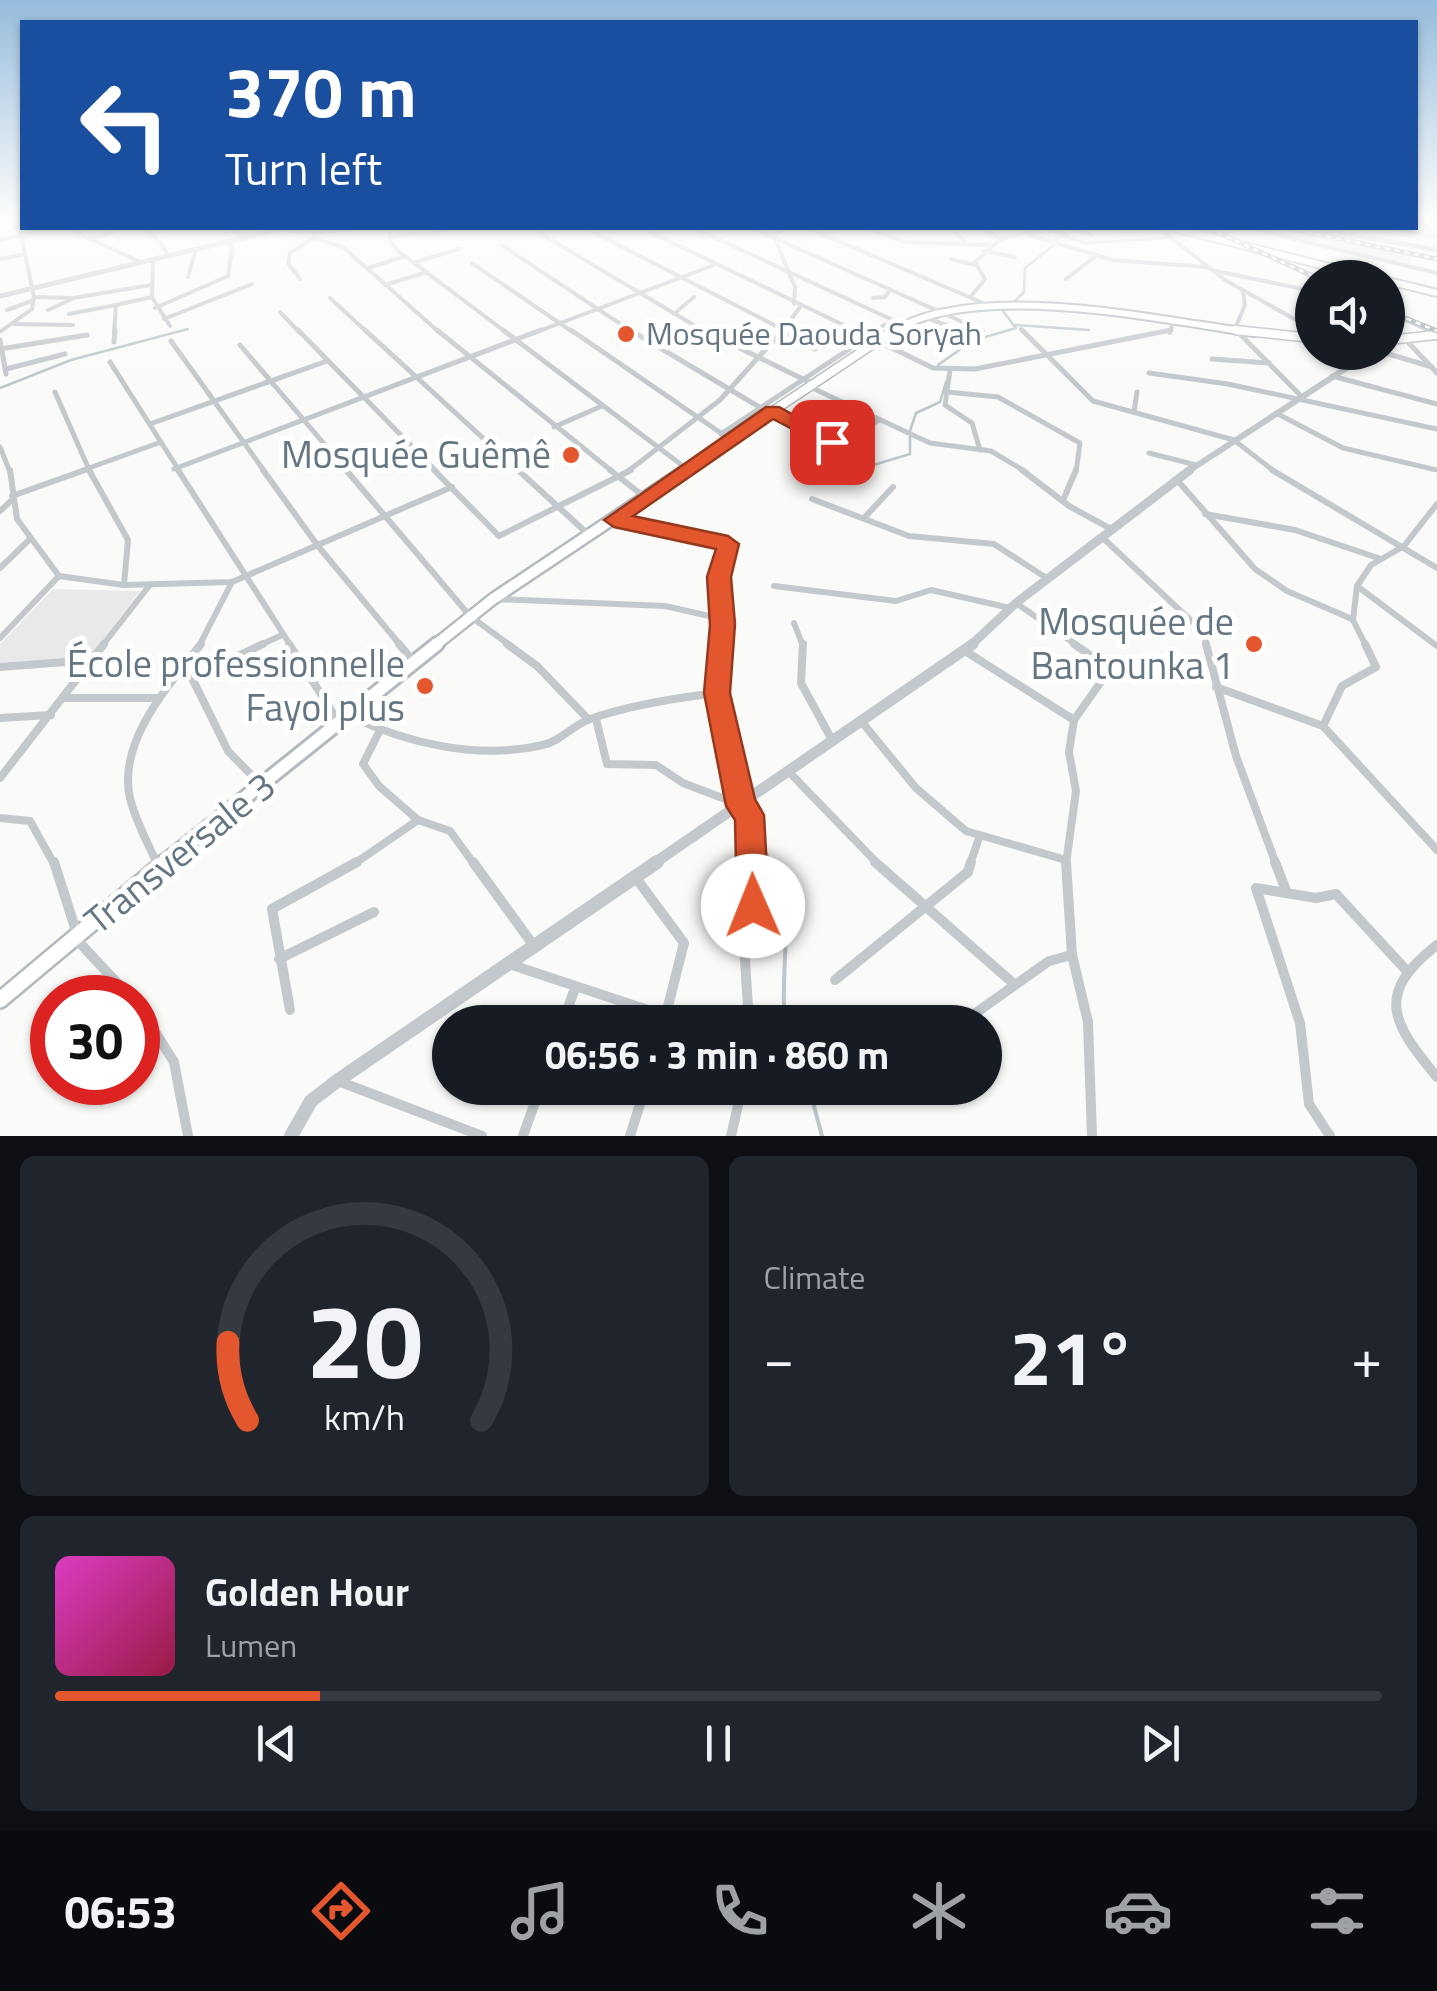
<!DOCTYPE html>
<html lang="en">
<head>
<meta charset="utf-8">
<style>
	body { margin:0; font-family:"Titillium Web",sans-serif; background:#20242c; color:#f1f3f6; height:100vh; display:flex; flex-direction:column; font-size:38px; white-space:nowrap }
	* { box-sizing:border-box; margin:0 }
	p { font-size:32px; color:#9ea1a6 }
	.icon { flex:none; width:55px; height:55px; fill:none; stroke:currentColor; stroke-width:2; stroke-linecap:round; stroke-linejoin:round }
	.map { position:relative; height:1136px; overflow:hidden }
	.details { display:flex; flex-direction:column; gap:20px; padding:20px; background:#0d0f14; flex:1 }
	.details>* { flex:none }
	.guide { position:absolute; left:20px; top:20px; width:1398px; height:210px; border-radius:0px; box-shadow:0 2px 8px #0004; background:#1a4fa0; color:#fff; overflow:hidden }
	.fabs { position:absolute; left:1295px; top:260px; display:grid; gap:20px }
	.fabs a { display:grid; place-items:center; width:110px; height:110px; border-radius:50%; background:#171b24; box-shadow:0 2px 8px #0004; font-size:50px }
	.speed { position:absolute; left:30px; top:975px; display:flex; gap:20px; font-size:50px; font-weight:700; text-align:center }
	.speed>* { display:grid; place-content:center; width:130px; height:130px; border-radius:50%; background:#171b24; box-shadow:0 2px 8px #0004; line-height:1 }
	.speed .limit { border:15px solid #d22; background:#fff; color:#111 }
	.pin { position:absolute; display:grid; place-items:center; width:85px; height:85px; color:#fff; margin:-42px; border-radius:20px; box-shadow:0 5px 15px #0006 }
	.me { position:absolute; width:110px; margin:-55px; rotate:359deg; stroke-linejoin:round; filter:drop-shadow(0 0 8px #0008) }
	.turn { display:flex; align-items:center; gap:35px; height:210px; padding:0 40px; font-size:45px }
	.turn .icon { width:130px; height:130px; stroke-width:2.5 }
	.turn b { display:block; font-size:70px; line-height:85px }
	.big { font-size:75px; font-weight:700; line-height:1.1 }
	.details .tile { flex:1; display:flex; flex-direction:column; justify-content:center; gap:15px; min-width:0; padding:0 35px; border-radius:15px; background:#20242c }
	.details .dial { align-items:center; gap:0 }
	.dial svg { height:260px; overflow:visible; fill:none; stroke:#363941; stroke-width:7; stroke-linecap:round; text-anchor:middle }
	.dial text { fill:#f1f3f6; stroke:none }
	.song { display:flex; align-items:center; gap:30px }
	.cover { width:120px; height:120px; border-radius:15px; background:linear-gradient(135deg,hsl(310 70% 55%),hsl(340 70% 35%)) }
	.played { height:10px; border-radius:5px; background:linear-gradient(90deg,#e4572e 20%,#363941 20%) }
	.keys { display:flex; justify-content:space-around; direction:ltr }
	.heat { display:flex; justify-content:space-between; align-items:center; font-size:55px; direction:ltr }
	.details .tiles { flex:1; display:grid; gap:20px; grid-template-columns:1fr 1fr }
	.tile:last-child { grid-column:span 2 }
	.trip { position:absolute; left:432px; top:1005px; width:570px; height:100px; border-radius:50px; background:#171b24; box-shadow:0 2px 8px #0004; font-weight:700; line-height:100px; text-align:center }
	.menu { display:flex; height:160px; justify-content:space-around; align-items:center; background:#090b0e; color:#9ea1a6 }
	.menu .icon { width:70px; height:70px }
	.menu .on { color:#e4572e }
	.menu b { font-size:45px; color:#f1f3f6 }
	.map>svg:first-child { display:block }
	.built { fill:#e8e9e9 }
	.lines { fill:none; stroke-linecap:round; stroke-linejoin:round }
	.stream-far1 { stroke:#bbc7cb; stroke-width:2.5 }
	.stream { stroke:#bbc7cb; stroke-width:4 }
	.secondary-far4-casing { stroke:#b3babf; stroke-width:10 }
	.secondary-far3-casing { stroke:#b3babf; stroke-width:11 }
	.secondary-far2-casing { stroke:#b3babf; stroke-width:15 }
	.secondary-far1-casing { stroke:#b3babf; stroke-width:18 }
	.secondary-casing { stroke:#b3babf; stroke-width:20 }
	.primary-casing { stroke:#b5babe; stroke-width:10 }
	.minor-far4 { stroke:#c3c8cc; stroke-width:4 }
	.minor-far3 { stroke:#c3c8cc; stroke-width:5 }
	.minor-far2 { stroke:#c3c8cc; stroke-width:6 }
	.minor-far1 { stroke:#c3c8cc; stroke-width:8 }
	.minor { stroke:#c3c8cc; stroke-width:10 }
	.tertiary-far4 { stroke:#c3c8cc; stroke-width:5 }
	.tertiary-far3 { stroke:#c3c8cc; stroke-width:6 }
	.tertiary-far2 { stroke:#c3c8cc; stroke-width:9 }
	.tertiary-far1 { stroke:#c3c8cc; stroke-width:11 }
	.tertiary { stroke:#c3c8cc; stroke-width:14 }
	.secondary-far4 { stroke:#fff; stroke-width:6 }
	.secondary-far3 { stroke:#fff; stroke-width:8 }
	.secondary-far2 { stroke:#fff; stroke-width:10 }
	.secondary-far1 { stroke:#fff; stroke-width:12 }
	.secondary { stroke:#fff; stroke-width:15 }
	.primary { stroke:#fff; stroke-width:6 }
	.rail-casing { stroke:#a2aab0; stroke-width:5 }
	.rail { stroke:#fff; stroke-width:2.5; stroke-dasharray:5; stroke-linecap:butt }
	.route { fill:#e4572e; stroke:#94391e; stroke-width:2.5 }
	.poi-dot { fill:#e4572e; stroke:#fff; stroke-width:4 }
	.labels { text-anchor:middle; stroke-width:10; stroke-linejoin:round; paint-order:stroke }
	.far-poi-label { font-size:32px; fill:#657683; stroke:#fff; text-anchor:start }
	.poi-label { font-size:38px; fill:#657683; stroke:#fff; text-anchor:end }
	.street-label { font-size:38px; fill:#657683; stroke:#fff }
</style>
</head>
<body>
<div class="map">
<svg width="1437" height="1136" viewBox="0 0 1437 1136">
	<rect width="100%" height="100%" fill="#fafaf8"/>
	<!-- built -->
	<g class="built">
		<path d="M1247 228H1284L1412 256 1410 265Z"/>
		<path d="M53 589 140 591 88 659 0 664V644Z"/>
	</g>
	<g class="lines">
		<!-- stream-far1 -->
		<g class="stream-far1">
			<path d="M1056 240 1063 236 1085 243 1167 238"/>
			<path d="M1015 301 1024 292 1025 268 1054 245"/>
			<path d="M1016 325 1089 330"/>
			<path d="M938 365 972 341 1016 328 1003 311 1006 309"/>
			<path d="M0 388 71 360 188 329"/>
			<path d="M910 431 916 413 940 402 946 382"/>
			<path d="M839 469 857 470 910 454V437"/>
			<path d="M754 807 759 844 774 864"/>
		</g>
		<!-- stream -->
		<g class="stream">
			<path d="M772 862C797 911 779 970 785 1022"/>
			<path d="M809 1088 822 1136"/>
		</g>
		<!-- secondary-far4 casing -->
		<g class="secondary-far4-casing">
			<path id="secondary-far4" d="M890 333C972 278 1159 320 1254 333"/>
		</g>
		<!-- secondary-far3 casing -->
		<g class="secondary-far3-casing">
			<g id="secondary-far3">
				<path d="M1235 330 1312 338"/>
				<path d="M1388 340 1437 335"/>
				<path d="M682 472 894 330"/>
			</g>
		</g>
		<!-- secondary-far2 casing -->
		<g class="secondary-far2-casing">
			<path id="secondary-far2" d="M434 646 493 599 686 470"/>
		</g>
		<!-- secondary-far1 casing -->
		<g class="secondary-far1-casing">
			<path id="secondary-far1" d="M162 864 437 644"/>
		</g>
		<!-- secondary casing -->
		<g class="secondary-casing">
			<path id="secondary" d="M0 1000 165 862"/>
		</g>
		<!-- primary casing -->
		<g class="primary-casing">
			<g id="primary">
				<path d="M1174 228 1373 278"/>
				<path d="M1388 281 1437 293"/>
			</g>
		</g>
		<!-- minor-far4 -->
		<g class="minor-far4">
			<path d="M4 220 20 230 34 297 73 298 151 285"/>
			<path d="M1421 220 1435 235"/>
			<path d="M70 228 76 232 87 228"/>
			<path d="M143 228 159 240 168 255"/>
			<path d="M229 228 245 237"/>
			<path d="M390 228 391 242 398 251 507 333"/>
			<path d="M539 228 543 235 707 333"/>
			<path d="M585 228 784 330"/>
			<path d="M642 228 860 333"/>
			<path d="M694 228 893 320"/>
			<path d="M752 228 983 331"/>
			<path d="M808 228 990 306"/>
			<path d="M865 228 906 242 989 245"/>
			<path d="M979 228 1000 238"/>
			<path d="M1047 228 1068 235"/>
			<path d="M1069 228 1092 235"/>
			<path d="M1166 228 1165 233 1225 280 1312 329"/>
			<path d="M1248 228 1437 273"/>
			<path d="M1390 228 1437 237"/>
			<path d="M950 229 969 245"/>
			<path d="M282 230 314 233 365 228"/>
			<path d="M439 231 456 228"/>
			<path d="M76 232 140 262"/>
			<path d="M1026 234 1113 260 1206 267"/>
			<path d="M391 236 439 233"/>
			<path d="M771 236 790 228"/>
			<path d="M314 238 343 247 440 333"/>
			<path d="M89 239 113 232"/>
			<path d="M775 239 795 287 794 304"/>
			<path d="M0 240 18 236"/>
			<path d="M503 246 634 333"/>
			<path d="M1238 247 1276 258 1315 278"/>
			<path d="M984 251 1015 257"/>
			<path d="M0 259 25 254"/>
			<path d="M153 259 152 297 170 326"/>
			<path d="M951 259 975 265"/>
			<path d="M416 262 459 249"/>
			<path d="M472 263 574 333"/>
			<path d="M368 268 403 257"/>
			<path d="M1216 271 1312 291"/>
			<path d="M188 277 196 249"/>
			<path d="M300 279 288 263 290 253 314 238"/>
			<path d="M1066 279 1096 256"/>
			<path d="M385 285 427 272"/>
			<path d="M972 295 985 279 975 262 1001 239 1048 228"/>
			<path d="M330 298 368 333"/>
			<path d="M873 298 885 297 890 290"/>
			<path d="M155 308 228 276 232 249 228 241"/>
			<path d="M7 310 34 300"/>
			<path d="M48 310 72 299"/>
			<path d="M280 312 300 333"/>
			<path d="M1388 312 1434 333"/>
			<path d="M69 314 116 305"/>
			<path d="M674 314 694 297"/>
			<path d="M924 317 954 328"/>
			<path d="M164 319 252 284"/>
			<path d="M12 324 73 325"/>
			<path d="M904 325 921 333"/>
			<path d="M1021 329 1025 333"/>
			<path d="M1234 331 1245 305 1243 291"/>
			<path d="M0 332 32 309 34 297"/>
			<path d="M114 333 116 305 152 297"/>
			<path d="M534 333 714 265"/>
			<path d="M781 333 800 307"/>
			<path d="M869 333 892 321"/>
			<path d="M1170 333 1172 325"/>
		</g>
		<!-- minor-far3 -->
		<g class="minor-far3">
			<path d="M298 330 437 472"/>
			<path d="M365 330 520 472"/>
			<path d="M437 330 613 472"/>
			<path d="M503 330 687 469"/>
			<path d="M571 330 731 440"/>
			<path d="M630 330 761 408"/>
			<path d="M703 330 811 383"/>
			<path d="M855 330 933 368 975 369 1171 330"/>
			<path d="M916 330 948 345"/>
			<path d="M1022 330 1093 401 1234 440 1275 472"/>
			<path d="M1428 330 1436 334"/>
			<path d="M782 333 815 349"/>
			<path d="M1239 333 1301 396"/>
			<path d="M863 336 874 330"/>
			<path d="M1405 339 1437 373"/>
			<path d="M0 340 6 374"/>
			<path d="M171 341 265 472"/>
			<path d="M114 342 115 330"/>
			<path d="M240 345 348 472"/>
			<path d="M0 349 87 335"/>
			<path d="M1382 352 1432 367"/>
			<path d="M1212 359 1269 363"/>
			<path d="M110 362 180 472"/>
			<path d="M6 369 65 354"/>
			<path d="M950 370 945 405 972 423 980 450"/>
			<path d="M1149 373 1228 384 1437 429"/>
			<path d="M1332 376 1437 404"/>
			<path d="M808 386 930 443 991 451 1026 472"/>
			<path d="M55 392 90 472"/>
			<path d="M947 392 998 397 1080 443 1076 472"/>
			<path d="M773 411 841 443 879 420"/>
			<path d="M1134 412 1137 392"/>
			<path d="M1276 413 1343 448 1437 470"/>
			<path d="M150 424 327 361"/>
			<path d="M554 427 602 406"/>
			<path d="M721 434 866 338"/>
			<path d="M0 447 10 472"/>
			<path d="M1149 453 1196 465"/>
			<path d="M174 469 541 330"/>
			<path d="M78 472 161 442"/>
			<path d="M627 472 720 400 783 330"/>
		</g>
		<!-- minor-far2 -->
		<g class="minor-far2">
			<path d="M10 470 17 519 59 576 124 585 232 582 452 487"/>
			<path d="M89 470 128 540 124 585"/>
			<path d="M178 470 291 646"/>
			<path d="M263 470 318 546 401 646"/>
			<path d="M346 470 470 616 511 646"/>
			<path d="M434 470 499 536 631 470"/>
			<path d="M518 470 589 535"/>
			<path d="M610 470 646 498"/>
			<path d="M1022 470 1069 506 1113 530"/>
			<path d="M1272 470 1437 568"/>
			<path d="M1178 481 1255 569 1287 591 1352 619"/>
			<path d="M12 496 85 470"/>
			<path d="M1064 498 1076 470"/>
			<path d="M812 499 909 536 994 544 1048 579"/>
			<path d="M0 511 12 500"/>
			<path d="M1205 514 1295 530 1381 559"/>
			<path d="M864 518 893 487"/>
			<path d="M614 520 727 541 719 577 718 618"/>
			<path d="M1104 539 1203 632 1207 646"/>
			<path d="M0 568 30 539"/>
			<path d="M774 586 896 601 931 590 1010 608"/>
			<path d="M1357 586 1437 646"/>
			<path d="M493 599 665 606 718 618 723 624 721 646"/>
			<path d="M1016 603 1078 646"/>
			<path d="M794 623 803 646"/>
			<path d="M0 638 59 576"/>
			<path d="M102 646 149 586"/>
			<path d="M199 646 232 582"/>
			<path d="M258 646 282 635"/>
			<path d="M1366 646 1353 620 1357 586 1371 565 1404 546 1437 504"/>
		</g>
		<!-- minor-far1 -->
		<g class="minor-far1">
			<path d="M289 644 338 721"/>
			<path d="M399 644 413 661"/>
			<path d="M507 644 537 666 588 719"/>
			<path d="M721 644C717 696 722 755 741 805 748 825 753 842 754 864"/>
			<path d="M803 644 801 683 832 740"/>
			<path d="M1206 644 1236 756 1276 864"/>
			<path d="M965 651 1074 720"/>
			<path d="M0 667 92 660"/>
			<path d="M179 676 192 678 263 644"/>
			<path d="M192 678 228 751 261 785"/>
			<path d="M1216 687 1323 726 1437 850"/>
			<path d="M65 698H158"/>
			<path d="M350 716C408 744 479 760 543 745 561 741 573 725 590 719 630 705 675 698 717 693"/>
			<path d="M0 718 51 715"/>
			<path d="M596 719 607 764 656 765 683 783 738 804"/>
			<path d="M861 721 916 788 966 831 1066 860"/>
			<path d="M1323 726 1342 686 1376 667 1365 644"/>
			<path d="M379 732 363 764 379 786 418 820 450 831 474 864"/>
			<path d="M789 772 878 864"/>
			<path d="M0 778 104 644"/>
			<path d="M0 818 30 821 54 864"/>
			<path d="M157 864C148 843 135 820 130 798 117 741 170 684 201 644"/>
			<path d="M354 864 418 820"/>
			<path d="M970 864 979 838"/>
			<path d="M1066 864 1076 791 1069 752 1074 720 1110 669 1074 644"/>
		</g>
		<!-- minor -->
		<g class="minor">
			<path d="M54 862 76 931"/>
			<path d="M473 862 534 946"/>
			<path d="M875 862 1014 984"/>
			<path d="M1066 862 1072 955 1088 1022 1092 1136"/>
			<path d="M1275 862 1287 893"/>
			<path d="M636 878 684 943 664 1022"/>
			<path d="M77 940 131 998"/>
			<path d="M1437 945C1374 994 1392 1023 1437 1077"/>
			<path d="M279 959 374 912"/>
			<path d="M512 965 684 1022"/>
			<path d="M835 980 968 872 971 862"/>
			<path d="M138 1005 174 1062 188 1136"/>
			<path d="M290 1010 272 909 357 862"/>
			<path d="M563 1022 575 988"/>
			<path d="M749 1022 743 929 752 927 754 862"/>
			<path d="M963 1022 1049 961 1072 955"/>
			<path d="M338 1081 482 1136"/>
			<path d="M523 1136 540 1088"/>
			<path d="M630 1136 645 1088"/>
			<path d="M731 1136 742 1088"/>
			<path d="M1330 1136 1309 1104 1300 1023 1256 888 1316 898 1336 894 1406 970"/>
		</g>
		<!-- tertiary-far4 -->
		<g class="tertiary-far4">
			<path d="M1312 228 1437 250"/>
			<path d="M0 296 285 228"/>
		</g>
		<!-- tertiary-far3 -->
		<path class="tertiary-far3" d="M1187 472 1371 352"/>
		<!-- tertiary-far2 -->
		<path class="tertiary-far2" d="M970 646 1016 603 1190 470"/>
		<!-- tertiary-far1 -->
		<path class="tertiary-far1" d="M653 864 973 644"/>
		<!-- tertiary -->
		<path class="tertiary" d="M291 1136 311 1101 337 1081 657 862"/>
		<!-- secondary-far4 -->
		<use href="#secondary-far4" class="secondary-far4"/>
		<!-- secondary-far3 -->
		<use href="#secondary-far3" class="secondary-far3"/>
		<!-- secondary-far2 -->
		<use href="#secondary-far2" class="secondary-far2"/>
		<!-- secondary-far1 -->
		<use href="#secondary-far1" class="secondary-far1"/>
		<!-- secondary -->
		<use href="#secondary" class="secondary"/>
		<!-- primary -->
		<use href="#primary" class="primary"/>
		<!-- rail casing -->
		<g class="rail-casing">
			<g id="rail">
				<path d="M1208 228 1317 278"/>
				<path d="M1287 228 1437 259"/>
				<path d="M1388 311 1437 331"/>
			</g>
		</g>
		<!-- rail -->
		<use href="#rail" class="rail"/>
	</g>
	<!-- sky -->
	<linearGradient id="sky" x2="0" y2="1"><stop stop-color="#96bcdc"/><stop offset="0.58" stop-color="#fdfdfc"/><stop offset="1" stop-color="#fdfdfc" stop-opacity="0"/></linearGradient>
	<rect width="1437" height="379" fill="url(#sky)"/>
	<!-- route -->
	<path class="route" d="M766 407H779L842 442 825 446 773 419 633 516 728 536 739 544 731 577 735 624 730 693 755 799 764 815 769 906 765 917 753 922 742 917 737 906 735 820 726 806 704 693 710 625 707 577 716 549 614 527 604 520Z"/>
	<!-- markers -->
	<g class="poi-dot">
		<circle cx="626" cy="334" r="10"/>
		<circle cx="571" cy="455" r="10"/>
		<circle cx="1254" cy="644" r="10"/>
		<circle cx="425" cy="686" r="10"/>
	</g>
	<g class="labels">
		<!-- far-poi labels -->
		<g class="far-poi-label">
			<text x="646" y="345">Mosquée Daouda Soryah</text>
		</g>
		<!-- poi labels -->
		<g class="poi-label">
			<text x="551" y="468">Mosquée Guêmê</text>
			<text x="1234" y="635">Mosquée de<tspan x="1234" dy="44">Bantounka 1</tspan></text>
			<text x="405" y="677">École professionnelle<tspan x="405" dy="44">Fayol plus</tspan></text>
		</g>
		<!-- street labels -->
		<g class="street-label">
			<text transform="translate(180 853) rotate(-39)" y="13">Transversale 3</text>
		</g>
	</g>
</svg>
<div class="fabs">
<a><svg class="icon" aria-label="sound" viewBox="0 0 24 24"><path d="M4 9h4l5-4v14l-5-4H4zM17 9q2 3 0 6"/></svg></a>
</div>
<div class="speed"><div class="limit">30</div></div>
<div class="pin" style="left:832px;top:442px;background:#d93025"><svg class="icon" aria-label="arrive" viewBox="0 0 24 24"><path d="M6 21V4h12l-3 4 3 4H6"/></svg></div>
<svg class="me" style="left:753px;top:906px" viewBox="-20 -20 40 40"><circle r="19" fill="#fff"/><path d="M0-13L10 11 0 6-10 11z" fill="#e4572e"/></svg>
<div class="trip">06:56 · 3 min · 860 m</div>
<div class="guide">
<div class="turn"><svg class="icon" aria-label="left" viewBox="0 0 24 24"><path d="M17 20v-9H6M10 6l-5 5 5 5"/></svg><div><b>370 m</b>Turn left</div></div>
</div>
</div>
<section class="details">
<div class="tiles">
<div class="tile dial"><svg viewBox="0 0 100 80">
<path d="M14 69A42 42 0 1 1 86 69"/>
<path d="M14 69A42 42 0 0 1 8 45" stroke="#e4572e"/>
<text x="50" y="56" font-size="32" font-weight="700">20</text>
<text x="50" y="72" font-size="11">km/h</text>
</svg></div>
<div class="tile"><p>Climate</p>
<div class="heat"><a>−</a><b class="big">21°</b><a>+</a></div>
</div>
<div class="tile">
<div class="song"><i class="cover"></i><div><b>Golden Hour</b><p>Lumen</p></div></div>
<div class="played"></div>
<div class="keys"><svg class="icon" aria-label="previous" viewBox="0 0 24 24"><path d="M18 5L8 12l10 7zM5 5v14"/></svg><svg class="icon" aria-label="pause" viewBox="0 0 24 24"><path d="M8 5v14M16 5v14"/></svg><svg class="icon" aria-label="next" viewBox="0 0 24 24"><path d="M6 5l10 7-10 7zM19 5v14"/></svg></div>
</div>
</div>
</section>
<nav class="menu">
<b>06:53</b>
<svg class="icon on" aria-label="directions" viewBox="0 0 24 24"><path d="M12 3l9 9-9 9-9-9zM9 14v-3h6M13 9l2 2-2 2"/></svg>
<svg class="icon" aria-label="music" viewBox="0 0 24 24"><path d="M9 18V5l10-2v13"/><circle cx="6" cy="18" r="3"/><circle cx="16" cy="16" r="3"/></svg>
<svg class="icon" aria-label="phone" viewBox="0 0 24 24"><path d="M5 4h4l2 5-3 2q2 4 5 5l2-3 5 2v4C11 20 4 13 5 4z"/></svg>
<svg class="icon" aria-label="climate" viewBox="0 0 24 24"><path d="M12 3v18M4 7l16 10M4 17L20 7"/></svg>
<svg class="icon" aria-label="car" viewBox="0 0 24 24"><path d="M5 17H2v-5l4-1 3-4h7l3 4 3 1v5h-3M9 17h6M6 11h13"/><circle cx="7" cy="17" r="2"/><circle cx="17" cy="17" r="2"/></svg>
<svg class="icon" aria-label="filters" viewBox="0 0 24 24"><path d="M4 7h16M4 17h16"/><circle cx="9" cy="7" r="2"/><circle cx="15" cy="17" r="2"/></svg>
</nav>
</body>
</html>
